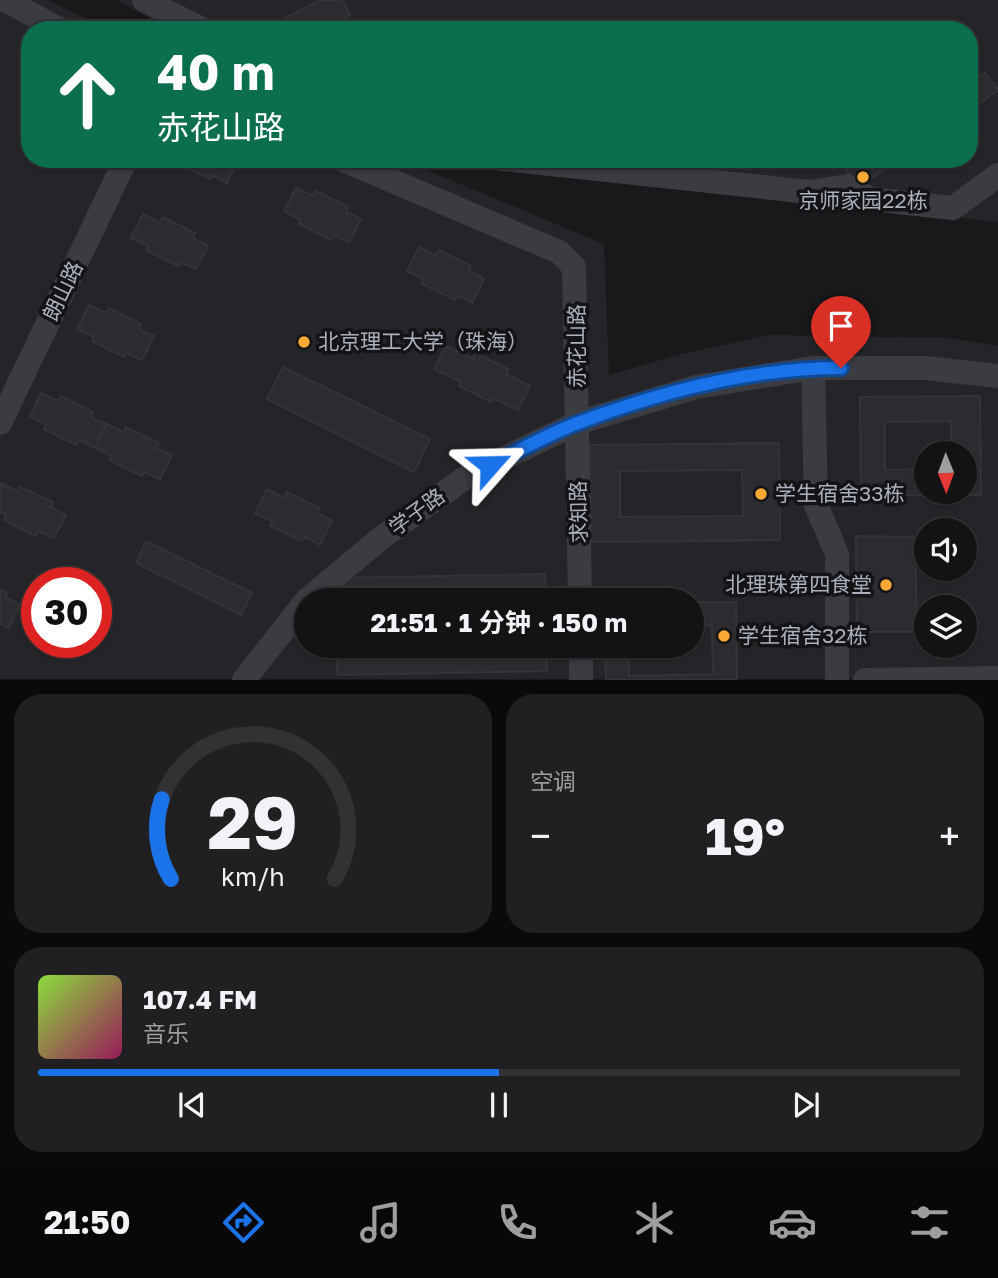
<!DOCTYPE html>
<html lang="zh">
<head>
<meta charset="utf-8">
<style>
	body { margin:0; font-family:"Golos Text","Noto Sans SC",sans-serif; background:#202022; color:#f1f3f6; height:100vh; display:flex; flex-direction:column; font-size:26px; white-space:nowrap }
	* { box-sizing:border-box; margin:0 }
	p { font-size:23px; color:#9d9ea0 }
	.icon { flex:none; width:38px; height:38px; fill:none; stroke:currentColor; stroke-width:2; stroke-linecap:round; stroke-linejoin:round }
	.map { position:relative; height:680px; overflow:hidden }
	.drawer { display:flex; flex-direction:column; gap:14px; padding:14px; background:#0a0a0c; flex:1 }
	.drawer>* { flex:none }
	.hud { position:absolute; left:21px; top:21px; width:957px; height:147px; border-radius:28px; box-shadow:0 2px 5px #0004,0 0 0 2px #323234; background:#0b6e4f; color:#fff; overflow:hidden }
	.needle { width:46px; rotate:179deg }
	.controls { position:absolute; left:914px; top:441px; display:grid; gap:14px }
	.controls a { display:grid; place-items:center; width:63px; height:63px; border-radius:50%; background:#131315; box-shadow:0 2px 5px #0004,0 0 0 2px #323234; font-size:35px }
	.speed { position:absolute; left:21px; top:567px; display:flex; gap:14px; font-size:35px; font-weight:700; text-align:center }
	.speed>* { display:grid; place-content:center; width:91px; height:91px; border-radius:50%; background:#131315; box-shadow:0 2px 5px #0004,0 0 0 2px #323234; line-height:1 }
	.speed .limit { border:10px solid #d22; background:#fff; color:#111 }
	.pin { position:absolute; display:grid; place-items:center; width:60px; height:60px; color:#fff; margin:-72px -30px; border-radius:50% 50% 50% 0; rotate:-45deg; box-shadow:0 0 7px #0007 }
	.pin .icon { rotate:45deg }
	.me { position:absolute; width:77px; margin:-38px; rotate:65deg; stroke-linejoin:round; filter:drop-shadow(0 0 5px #0008) }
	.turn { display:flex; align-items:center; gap:24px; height:147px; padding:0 21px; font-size:32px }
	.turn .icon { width:91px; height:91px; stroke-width:2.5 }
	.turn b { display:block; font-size:49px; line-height:60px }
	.big { font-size:52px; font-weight:700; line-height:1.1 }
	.drawer .card { flex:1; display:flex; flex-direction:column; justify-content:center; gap:10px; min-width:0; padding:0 24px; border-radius:28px; background:#202022 }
	.drawer .dial { align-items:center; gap:0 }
	.dial svg { height:182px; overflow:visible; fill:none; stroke:#323234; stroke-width:7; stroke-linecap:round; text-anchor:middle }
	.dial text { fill:#f1f3f6; stroke:none }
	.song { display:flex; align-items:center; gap:21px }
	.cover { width:84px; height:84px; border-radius:10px; background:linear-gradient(135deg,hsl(90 70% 55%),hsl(330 70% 35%)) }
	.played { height:7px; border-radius:4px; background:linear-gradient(90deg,#1a73e8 50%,#323234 50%) }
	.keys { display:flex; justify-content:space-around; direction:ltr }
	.heat { display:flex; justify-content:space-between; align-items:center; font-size:38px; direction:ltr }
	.drawer .tiles { flex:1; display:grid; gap:14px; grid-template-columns:1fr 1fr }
	.card:last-child { grid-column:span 2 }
	.trip { position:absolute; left:294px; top:588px; width:410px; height:70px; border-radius:35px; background:#131315; box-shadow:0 2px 5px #0004,0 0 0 2px #323234; font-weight:700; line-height:70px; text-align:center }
	.menu { display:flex; height:112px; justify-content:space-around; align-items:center; background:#080808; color:#9d9ea0 }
	.menu .icon { width:49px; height:49px }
	.menu .selected { color:#1a73e8 }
	.menu b { font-size:32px; color:#f1f3f6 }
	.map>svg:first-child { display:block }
	.built { fill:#252529; fill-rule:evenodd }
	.building { fill:#2c2c30; stroke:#333438; stroke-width:2; fill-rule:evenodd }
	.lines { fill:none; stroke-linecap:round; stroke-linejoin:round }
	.minor { stroke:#3a3c41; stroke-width:24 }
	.route-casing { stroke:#114b97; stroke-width:18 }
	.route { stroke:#1a73e8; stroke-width:12 }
	.poi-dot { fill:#f9a934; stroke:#141417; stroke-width:2.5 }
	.labels { text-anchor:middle; stroke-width:7; stroke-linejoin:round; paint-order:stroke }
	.poi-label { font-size:21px; fill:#abb1bc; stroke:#141417; text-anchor:start }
	.street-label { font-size:21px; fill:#abb1bc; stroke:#141417 }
</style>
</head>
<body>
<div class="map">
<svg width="998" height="680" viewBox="0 0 998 680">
	<rect width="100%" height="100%" fill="#19191c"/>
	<!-- built -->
	<g class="built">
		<path d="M0 0H49L107 30H30V159H400L604 244 609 375 677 355 770 335 948 338 998 346V679H0ZM926 453H964V492H926ZM926 530H964V569H926ZM37 583H96V642H37ZM306 600H691V646H306ZM926 607H964V646H926Z"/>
		<path d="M116 0H998V222L471 168 452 159H970V30H173Z"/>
	</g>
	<!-- building -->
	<g class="building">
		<path d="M320 0H342L350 15 335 23 338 30H292L286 18Z"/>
		<path d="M376 23 377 30H340Z"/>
		<path d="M985 73 998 90 970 110V83Z"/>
		<path d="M179 159H239L227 183 212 175 210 179 177 163Z"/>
		<path d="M899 159 859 187 844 167 852 159Z"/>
		<path d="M296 188 313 196 316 191 348 207 346 212 361 219 349 243 334 235 331 240 299 224 301 220 284 211Z"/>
		<path d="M143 214 160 223 163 217 195 233 193 238 208 246 196 269 181 262 178 266 146 250 148 246 131 238Z"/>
		<path d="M419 247 436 256 439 250 471 266 469 271 484 279 472 303 457 295 455 300 422 284 424 279 407 271Z"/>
		<path d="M89 305 106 313 109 308 141 324 139 329 154 336 142 360 127 353 124 357 92 341 94 337 77 329Z"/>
		<path d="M446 346 473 359 476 353 508 369 506 374 530 386 518 410 493 398 491 402 459 386 461 382 434 369Z"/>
		<path d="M283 367 430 439 414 472 267 399Z"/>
		<path d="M41 393 58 401 61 396 93 412 91 417 106 424 95 448 79 440 76 445 44 429 46 425 30 416Z"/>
		<path d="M980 396 981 495H861L860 397ZM951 421V453H964V492H926V469L885 470V422Z"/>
		<path d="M106 424 124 432 126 427 159 443 156 448 172 455 160 479 144 472 142 476 109 460 112 456 95 448Z"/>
		<path d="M779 443 780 540 591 542 590 445ZM742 470 743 516 620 517V471Z"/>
		<path d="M1 483 18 492 20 487 53 502 50 507 66 515 54 538 38 531 36 536 4 520 6 515 0 512Z"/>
		<path d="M267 489 284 498 287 492 319 508 317 513 332 521 320 545 305 537 302 541 270 526 272 521 255 513Z"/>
		<path d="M856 536 915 537 917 632H857Z"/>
		<path d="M146 541 252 593 241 615 136 563Z"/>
		<path d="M545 574 546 600H336V578Z"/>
		<path d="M0 589 7 593 5 597 20 605 9 628 0 624Z"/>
		<path d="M691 602H736L737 680H606L605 646H628L629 676 713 674 712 625 691 626Z"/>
		<path d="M337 646H365V652L547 646V671L337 675Z"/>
	</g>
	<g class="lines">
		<!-- minor -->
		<g class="minor">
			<path d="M5 0 61 30"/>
			<path d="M144 0 204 30"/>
			<path d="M341 159 559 252 574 267 580 600"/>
			<path d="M503 159 810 192 847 186 870 199 953 208 998 175"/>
			<path d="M813 368 816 505 837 554V680"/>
			<path d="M0 423 126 159"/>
			<path d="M307 600 381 538 469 475 577 423 696 387 813 368H925L998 376"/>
			<path d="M581 646V680"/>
			<path d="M244 680 306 601"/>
			<path d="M865 680 998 678"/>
		</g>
	</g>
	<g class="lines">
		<!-- route casing -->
		<g class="route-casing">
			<path id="route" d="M490 465C519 451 548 434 578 423 660 392 753 368 841 368"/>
		</g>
		<!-- route -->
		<use href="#route" class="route"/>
	</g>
	<!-- markers -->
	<g class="poi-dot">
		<circle cx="863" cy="177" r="7"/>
		<circle cx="304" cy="342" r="7"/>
		<circle cx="761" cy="494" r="7"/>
		<circle cx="886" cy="585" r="7"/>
		<circle cx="724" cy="636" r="7"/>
	</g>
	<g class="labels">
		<!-- poi labels -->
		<g class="poi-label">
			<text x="863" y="208" text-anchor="middle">京师家园22栋</text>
			<text x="318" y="349">北京理工大学（珠海）</text>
			<text x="775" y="501">学生宿舍33栋</text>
			<text x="872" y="592" text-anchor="end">北理珠第四食堂</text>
			<text x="738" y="643">学生宿舍32栋</text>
		</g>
		<!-- street labels -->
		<g class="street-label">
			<text transform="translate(63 291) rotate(-64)" y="7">朗山路</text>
			<text transform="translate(577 346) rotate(-90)" y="7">赤花山路</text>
			<text transform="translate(417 512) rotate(-36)" y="7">学子路</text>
			<text transform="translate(579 512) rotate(-91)" y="7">求知路</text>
		</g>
	</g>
</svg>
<div class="controls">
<a><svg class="needle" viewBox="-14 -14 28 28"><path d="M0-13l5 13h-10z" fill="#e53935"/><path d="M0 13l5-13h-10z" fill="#9d9ea0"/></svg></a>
<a><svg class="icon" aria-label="sound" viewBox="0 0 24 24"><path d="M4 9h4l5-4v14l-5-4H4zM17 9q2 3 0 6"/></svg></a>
<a><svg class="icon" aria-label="layers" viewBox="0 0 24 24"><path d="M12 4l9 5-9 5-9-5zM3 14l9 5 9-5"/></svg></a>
</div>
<div class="speed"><div class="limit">30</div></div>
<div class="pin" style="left:841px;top:368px;background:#d93025"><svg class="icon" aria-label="arrive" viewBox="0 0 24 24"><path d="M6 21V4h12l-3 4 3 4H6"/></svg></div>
<svg class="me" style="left:490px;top:465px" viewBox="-20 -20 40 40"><path d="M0-17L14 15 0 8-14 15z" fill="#1a73e8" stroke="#fff" stroke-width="4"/></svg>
<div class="trip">21:51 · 1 分钟 · 150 m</div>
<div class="hud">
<div class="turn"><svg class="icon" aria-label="ahead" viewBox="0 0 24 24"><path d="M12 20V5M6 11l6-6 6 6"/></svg><div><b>40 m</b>赤花山路</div></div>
</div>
</div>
<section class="drawer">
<div class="tiles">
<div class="card dial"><svg viewBox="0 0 100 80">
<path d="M14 69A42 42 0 1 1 86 69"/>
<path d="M14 69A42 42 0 0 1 10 34" stroke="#1a73e8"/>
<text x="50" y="56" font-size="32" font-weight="700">29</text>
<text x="50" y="72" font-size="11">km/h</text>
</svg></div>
<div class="card"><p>空调</p>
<div class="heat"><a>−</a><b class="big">19°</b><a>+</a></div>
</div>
<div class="card">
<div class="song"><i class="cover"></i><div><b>107.4 FM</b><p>音乐</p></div></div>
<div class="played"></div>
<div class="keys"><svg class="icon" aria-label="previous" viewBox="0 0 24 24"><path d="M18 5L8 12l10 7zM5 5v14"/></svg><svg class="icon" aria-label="pause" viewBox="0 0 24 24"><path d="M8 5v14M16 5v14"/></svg><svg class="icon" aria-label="next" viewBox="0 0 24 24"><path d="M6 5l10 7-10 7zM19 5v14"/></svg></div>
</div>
</div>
</section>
<nav class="menu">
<b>21:50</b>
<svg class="icon selected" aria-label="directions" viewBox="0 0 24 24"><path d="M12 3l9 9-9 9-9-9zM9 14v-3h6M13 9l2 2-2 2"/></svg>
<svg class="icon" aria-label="music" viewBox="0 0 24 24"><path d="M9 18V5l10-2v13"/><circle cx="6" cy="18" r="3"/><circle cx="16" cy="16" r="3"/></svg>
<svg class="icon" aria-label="phone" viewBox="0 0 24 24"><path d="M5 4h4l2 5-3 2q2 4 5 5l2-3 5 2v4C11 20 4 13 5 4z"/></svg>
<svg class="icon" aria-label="climate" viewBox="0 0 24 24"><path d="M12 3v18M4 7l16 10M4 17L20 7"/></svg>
<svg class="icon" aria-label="car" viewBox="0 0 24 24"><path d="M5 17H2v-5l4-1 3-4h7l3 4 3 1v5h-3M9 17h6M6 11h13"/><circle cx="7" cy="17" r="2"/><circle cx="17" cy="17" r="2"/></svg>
<svg class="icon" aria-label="filters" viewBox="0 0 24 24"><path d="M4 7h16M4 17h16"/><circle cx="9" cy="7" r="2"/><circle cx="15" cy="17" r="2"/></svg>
</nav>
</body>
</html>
